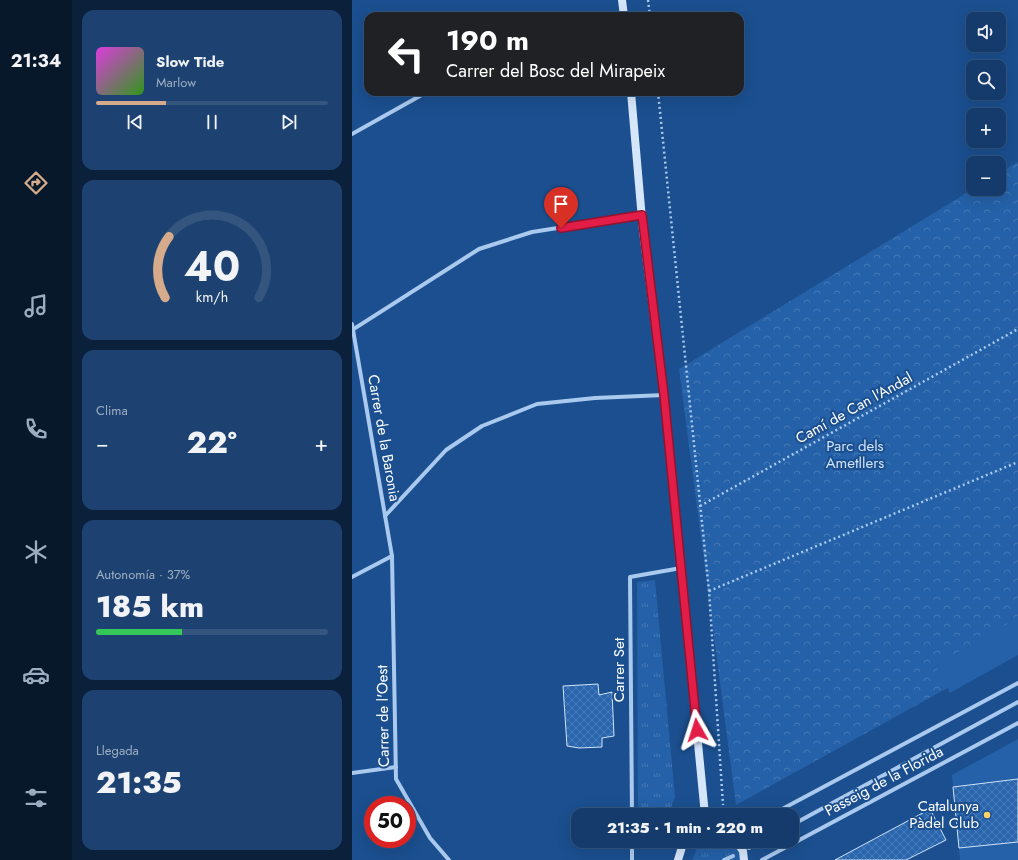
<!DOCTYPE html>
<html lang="es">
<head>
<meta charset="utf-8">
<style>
	body { margin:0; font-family:Jost,sans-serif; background:#1d4271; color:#f1f3f6; height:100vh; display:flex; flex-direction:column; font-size:15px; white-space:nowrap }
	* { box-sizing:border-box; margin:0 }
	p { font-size:13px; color:#9dadc1 }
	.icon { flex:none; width:22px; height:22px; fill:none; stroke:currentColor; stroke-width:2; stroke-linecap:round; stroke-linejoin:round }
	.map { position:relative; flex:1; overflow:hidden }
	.drawer { display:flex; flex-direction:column; gap:10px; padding:10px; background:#0b203b; width:280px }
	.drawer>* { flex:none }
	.top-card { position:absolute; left:12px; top:12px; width:380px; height:84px; border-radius:12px; box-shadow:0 4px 16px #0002,0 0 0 1px #33557e; background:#202124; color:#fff; overflow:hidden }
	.controls { position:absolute; left:614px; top:12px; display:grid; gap:8px }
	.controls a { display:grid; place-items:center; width:40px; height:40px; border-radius:8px; background:#143b6b; box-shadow:0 4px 16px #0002,0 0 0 1px #33557e; font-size:20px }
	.speed { position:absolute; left:12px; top:796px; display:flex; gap:8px; font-size:20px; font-weight:700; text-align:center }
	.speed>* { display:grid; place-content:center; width:52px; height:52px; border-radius:50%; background:#143b6b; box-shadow:0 4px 16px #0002,0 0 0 1px #33557e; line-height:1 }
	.speed .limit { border:6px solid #d22; background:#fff; color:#111 }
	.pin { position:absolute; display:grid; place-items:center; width:34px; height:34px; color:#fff; margin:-41px -17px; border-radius:50% 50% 50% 0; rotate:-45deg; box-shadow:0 0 4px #0007 }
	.pin .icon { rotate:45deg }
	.me { position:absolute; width:44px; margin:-22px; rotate:354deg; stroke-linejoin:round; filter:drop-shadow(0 0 3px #0008) }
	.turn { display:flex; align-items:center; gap:14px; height:84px; padding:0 16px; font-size:18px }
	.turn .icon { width:52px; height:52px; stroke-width:2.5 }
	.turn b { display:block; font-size:28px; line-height:34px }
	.big { font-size:30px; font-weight:800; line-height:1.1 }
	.drawer .card { flex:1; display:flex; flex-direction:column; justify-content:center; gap:6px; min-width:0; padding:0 14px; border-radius:12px; background:#1d4271 }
	.drawer .dial { align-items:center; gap:0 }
	.dial svg { height:104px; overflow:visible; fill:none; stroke:#33557e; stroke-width:7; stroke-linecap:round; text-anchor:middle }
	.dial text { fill:#f1f3f6; stroke:none }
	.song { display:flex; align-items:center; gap:12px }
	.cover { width:48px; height:48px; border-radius:6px; background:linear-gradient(135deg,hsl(300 70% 55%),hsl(110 70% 35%)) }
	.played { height:4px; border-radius:2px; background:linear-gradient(90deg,#d6ab8b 30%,#33557e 30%) }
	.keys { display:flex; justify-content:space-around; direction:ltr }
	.heat { display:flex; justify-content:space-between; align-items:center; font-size:22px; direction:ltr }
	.charge { height:6px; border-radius:3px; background:linear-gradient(90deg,#34c759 37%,#33557e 0) }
	.trip { position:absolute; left:219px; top:808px; width:228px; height:40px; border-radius:12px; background:#143b6b; box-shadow:0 4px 16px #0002,0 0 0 1px #33557e; font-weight:800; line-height:40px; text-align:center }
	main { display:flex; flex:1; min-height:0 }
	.dock { display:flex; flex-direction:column; width:72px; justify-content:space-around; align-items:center; background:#08182b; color:#9dadc1 }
	.dock .icon { width:28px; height:28px }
	.dock .on { color:#d6ab8b }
	.dock b { font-size:18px; color:#f1f3f6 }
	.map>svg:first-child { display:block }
	.grass { fill:url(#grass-tufts) }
	.park { fill:url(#park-crowns) }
	.pitch { fill:#2461a8 }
	.building { fill:url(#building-cross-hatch); stroke:#cfe3fa }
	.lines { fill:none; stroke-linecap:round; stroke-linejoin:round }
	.path { stroke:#a9c9ee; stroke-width:2.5; stroke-dasharray:2 3; stroke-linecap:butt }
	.street { stroke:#a9c9ee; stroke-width:4 }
	.secondary { stroke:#d6e6fa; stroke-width:8 }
	.route-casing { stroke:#92132f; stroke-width:10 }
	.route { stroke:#e11d48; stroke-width:7 }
	.poi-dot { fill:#ffd166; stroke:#1b4f8f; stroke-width:1.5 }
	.labels { text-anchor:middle; stroke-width:4; stroke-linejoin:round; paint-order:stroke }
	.street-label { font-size:15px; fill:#fff; stroke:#1b4f8f }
	.park-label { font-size:15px; fill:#cfe3fa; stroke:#1b4f8f }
	.poi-label { font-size:15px; fill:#fff; stroke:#1b4f8f; text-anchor:end }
</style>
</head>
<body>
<main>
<nav class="dock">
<b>21:34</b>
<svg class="icon on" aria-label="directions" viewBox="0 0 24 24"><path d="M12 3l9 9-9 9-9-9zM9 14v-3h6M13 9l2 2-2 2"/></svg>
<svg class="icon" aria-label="music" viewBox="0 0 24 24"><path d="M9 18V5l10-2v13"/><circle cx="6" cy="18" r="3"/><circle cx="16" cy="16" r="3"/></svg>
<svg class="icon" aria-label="phone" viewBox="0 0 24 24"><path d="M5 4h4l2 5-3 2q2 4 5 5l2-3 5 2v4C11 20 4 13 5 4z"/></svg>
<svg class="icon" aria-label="climate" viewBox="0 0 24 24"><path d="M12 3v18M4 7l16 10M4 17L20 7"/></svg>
<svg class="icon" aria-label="car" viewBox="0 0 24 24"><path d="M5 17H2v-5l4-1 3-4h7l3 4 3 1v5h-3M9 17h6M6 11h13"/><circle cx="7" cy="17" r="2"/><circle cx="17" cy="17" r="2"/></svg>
<svg class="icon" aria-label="filters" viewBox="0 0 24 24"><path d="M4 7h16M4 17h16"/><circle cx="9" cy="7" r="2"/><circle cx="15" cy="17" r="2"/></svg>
</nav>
<section class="drawer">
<div class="card">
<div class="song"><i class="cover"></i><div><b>Slow Tide</b><p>Marlow</p></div></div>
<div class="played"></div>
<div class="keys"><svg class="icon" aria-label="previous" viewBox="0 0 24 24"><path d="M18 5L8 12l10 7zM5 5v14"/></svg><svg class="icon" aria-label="pause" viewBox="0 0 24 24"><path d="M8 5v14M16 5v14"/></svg><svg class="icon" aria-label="next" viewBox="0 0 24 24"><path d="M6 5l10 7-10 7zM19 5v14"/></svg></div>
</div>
<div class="card dial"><svg viewBox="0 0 100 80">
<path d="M14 69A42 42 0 1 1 86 69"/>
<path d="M14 69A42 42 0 0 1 17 22" stroke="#d6ab8b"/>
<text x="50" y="56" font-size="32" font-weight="700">40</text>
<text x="50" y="72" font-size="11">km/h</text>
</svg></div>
<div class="card"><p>Clima</p>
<div class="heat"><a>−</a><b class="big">22°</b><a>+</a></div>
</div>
<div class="card"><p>Autonomía · 37%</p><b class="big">185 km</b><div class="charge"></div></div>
<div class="card"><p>Llegada</p><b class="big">21:35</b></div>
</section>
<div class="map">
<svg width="666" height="860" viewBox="0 0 666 860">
	<defs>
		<pattern id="grass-tufts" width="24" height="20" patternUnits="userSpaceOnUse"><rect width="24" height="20" fill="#2461a8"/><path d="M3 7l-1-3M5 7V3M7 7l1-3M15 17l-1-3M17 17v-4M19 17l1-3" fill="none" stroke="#4579b5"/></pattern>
		<pattern id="park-crowns" width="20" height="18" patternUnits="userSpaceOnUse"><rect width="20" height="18" fill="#2461a8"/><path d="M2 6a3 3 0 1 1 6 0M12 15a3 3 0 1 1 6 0" fill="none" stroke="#4579b5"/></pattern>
		<pattern id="building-cross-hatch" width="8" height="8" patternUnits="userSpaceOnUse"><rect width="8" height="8" fill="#2a66ad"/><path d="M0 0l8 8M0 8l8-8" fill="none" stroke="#4a7db9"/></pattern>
	</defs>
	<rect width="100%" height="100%" fill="#1b4f8f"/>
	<!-- grass -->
	<g class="grass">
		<path d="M303 580 323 797 316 815H286L285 582Z"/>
		<path d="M340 841H384L392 860H340L344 851Z"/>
	</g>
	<!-- park -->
	<path class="park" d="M666 162V649L384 805 327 369 621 189H647V173Z"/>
	<!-- pitch -->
	<g class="pitch">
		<path d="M666 618V655L598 693 583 665Z"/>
		<path d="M666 739V860H608L600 775Z"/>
	</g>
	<!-- building -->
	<g class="building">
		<path d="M246 684 247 695 260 692 262 736 250 738V747L227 748 215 746 211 686Z"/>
		<path d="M666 779V842L607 848 601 787Z"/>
		<path d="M578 809 594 840 554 860H483Z"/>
	</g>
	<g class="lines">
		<!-- path -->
		<g class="path">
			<path d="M296 0 298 16"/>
			<path d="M306 92 357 591 371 805"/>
			<path d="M348 506 666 329"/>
			<path d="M357 591 666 462"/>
		</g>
		<!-- street -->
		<g class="street">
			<path d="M0 134 75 92"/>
			<path d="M0 324 40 556 44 779 78 838 97 860"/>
			<path d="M0 330 127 249 180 232 289 215"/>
			<path d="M33 516 94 450 130 426 185 404 243 398 312 395"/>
			<path d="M0 577 40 556"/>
			<path d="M0 773 44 767"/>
			<path d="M280 815 278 577 329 568"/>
			<path d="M419 815 666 683"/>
			<path d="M440 825 666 702"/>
			<path d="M280 841V860"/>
			<path d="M397 848 410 841"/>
			<path d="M372 860 381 856"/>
			<path d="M410 860 666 723"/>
		</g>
		<!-- secondary -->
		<g class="secondary">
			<path d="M270 0 272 16"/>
			<path d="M279 92 291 231 312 395 353 815"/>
			<path d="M384 841 391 851 392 860"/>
			<path d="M326 860 330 847 336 841"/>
		</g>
	</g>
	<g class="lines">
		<!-- route casing -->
		<g class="route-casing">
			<path id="route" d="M209 228 290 215 312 395 345 730"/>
		</g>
		<!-- route -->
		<use href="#route" class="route"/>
	</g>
	<!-- markers -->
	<circle class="poi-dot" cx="635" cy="815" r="4"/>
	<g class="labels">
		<!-- street labels -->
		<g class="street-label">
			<text transform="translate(502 408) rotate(-29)" y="5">Camí de Can l'Andal</text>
			<text transform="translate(32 438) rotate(80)" y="5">Carrer de la Baronia</text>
			<text transform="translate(267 670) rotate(-90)" y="5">Carrer Set</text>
			<text transform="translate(31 716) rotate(-91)" y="5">Carrer de l'Oest</text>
			<text transform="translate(532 781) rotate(-28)" y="5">Passeig de la Florida</text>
		</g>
		<!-- park labels -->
		<g class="park-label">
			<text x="503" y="451">Parc dels<tspan x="503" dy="17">Ametllers</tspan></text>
		</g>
		<!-- poi labels -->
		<g class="poi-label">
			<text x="627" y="811">Catalunya<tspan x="627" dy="17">Pàdel Club</tspan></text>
		</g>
	</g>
</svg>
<div class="controls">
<a><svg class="icon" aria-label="sound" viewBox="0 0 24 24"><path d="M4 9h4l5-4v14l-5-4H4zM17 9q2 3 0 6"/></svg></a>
<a><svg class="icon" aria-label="search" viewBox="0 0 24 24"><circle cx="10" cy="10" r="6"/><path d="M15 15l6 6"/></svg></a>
<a>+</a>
<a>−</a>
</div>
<div class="speed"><div class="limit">50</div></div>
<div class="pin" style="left:209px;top:228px;background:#d93025"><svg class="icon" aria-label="arrive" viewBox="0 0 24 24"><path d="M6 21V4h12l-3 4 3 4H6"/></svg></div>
<svg class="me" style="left:345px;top:730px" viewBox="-20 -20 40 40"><path d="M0-17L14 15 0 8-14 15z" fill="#e11d48" stroke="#fff" stroke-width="4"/></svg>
<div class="trip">21:35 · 1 min · 220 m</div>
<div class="top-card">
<div class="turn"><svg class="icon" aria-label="left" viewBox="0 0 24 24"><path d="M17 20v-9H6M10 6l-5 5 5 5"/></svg><div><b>190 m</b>Carrer del Bosc del Mirapeix</div></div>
</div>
</div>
</main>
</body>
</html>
